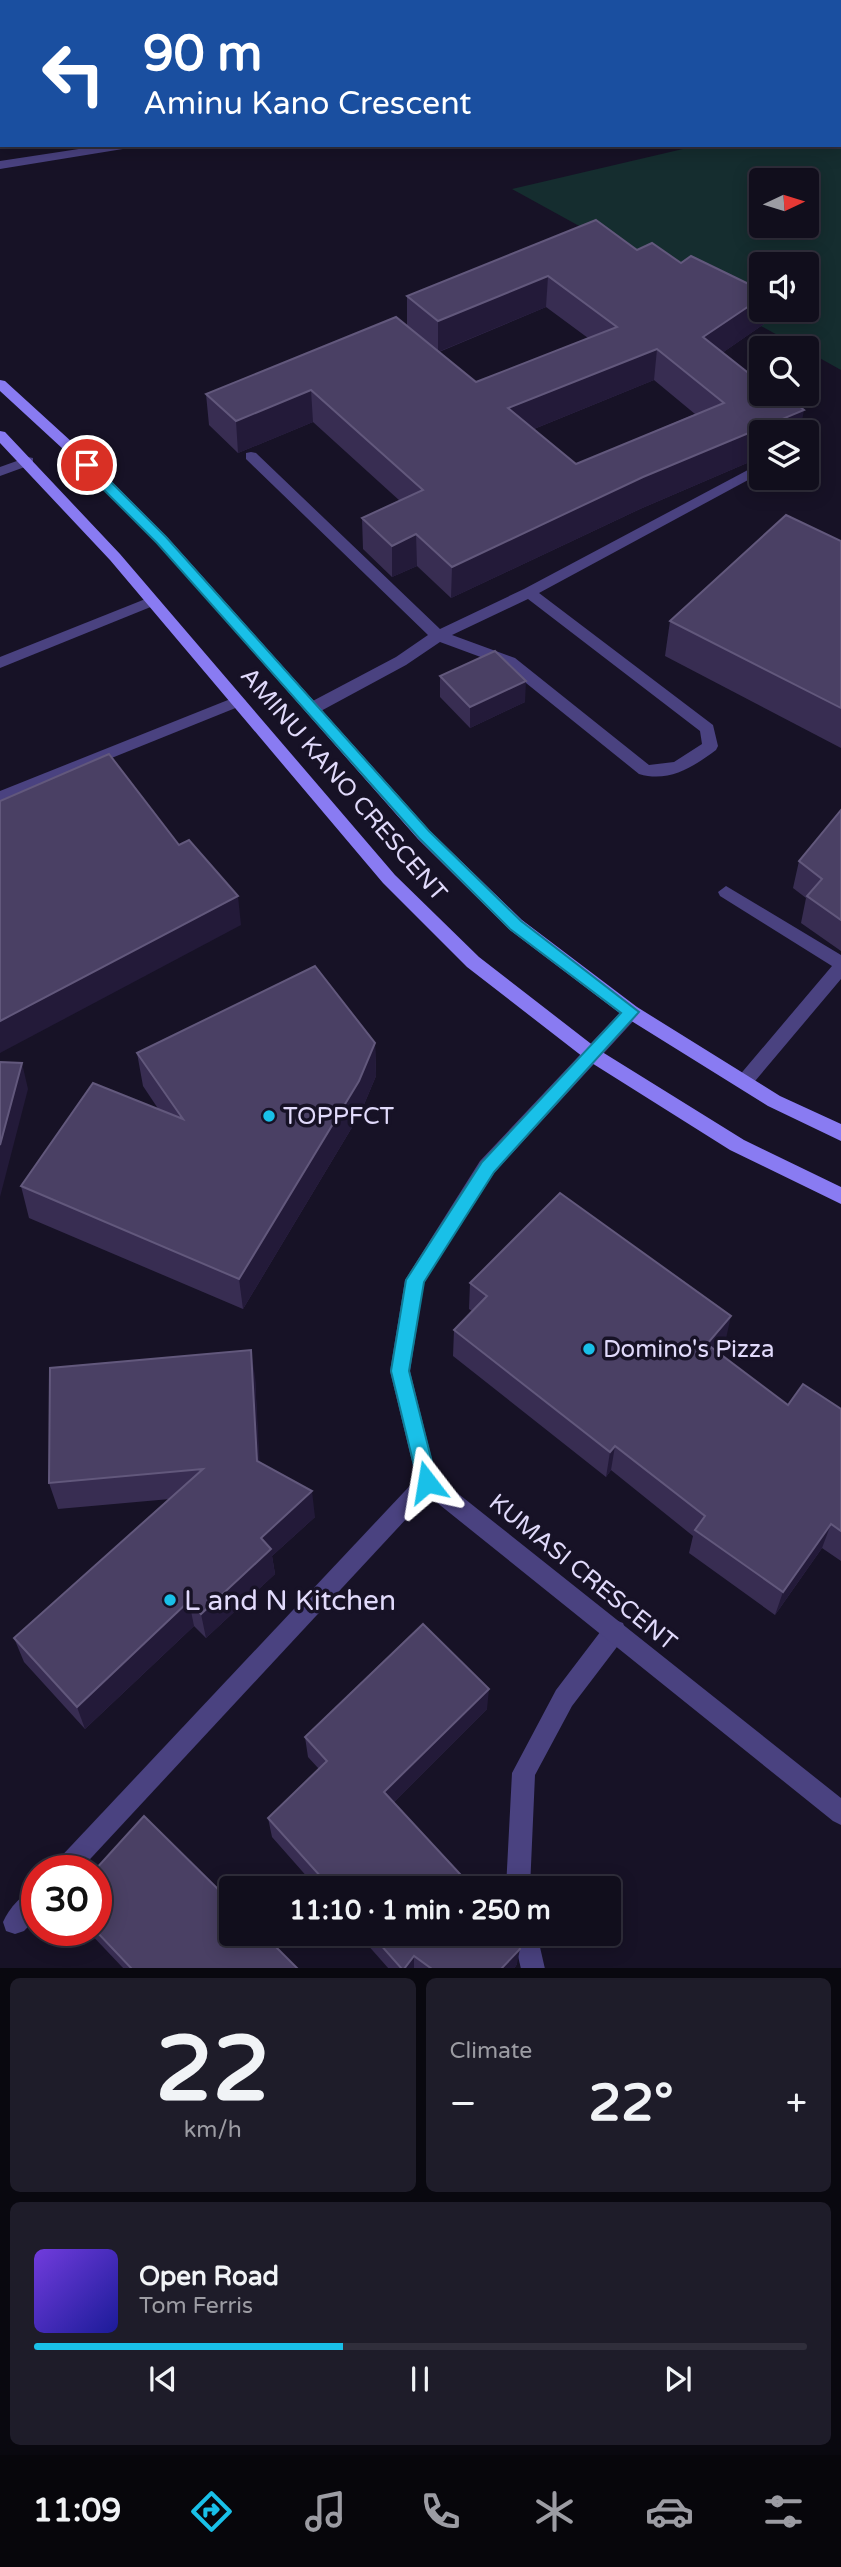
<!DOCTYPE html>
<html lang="en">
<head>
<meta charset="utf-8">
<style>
	body { margin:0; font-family:"Varela Round",sans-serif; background:#1e1c29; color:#f1f3f6; height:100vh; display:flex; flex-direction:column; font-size:26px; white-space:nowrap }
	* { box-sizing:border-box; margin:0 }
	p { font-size:23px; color:#9c9ca3 }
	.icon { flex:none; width:38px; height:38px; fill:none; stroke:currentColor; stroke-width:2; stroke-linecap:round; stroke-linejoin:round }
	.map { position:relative; height:1968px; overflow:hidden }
	.sheet { display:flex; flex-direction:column; gap:10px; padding:10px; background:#09080f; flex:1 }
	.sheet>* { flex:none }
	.guide { position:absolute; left:0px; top:0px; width:842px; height:147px; box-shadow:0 4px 18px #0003,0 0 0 2px #302e3b; background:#1a4fa0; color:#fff; overflow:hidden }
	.needle { width:46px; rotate:86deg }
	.fabs { position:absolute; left:749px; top:168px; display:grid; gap:14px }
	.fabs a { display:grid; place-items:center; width:70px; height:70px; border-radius:7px; background:#110e1c; box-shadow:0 4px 18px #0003,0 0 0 2px #302e3b; font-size:35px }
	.speed { position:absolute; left:21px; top:1855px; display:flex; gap:14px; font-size:35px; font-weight:700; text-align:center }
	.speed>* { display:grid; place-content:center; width:91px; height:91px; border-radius:50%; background:#110e1c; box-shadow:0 4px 18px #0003,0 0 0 2px #302e3b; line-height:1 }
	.speed .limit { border:10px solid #d22; background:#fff; color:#111 }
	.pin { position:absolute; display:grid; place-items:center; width:60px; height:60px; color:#fff; margin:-30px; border:4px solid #fff; border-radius:50%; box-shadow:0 2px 7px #0007 }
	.me { position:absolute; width:77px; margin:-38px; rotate:346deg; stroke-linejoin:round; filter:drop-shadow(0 0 5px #0008) }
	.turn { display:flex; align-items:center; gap:24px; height:147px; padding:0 28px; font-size:32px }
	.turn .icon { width:91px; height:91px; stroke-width:2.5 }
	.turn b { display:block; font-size:49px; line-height:60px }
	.big { font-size:52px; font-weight:800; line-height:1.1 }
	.sheet .tile { flex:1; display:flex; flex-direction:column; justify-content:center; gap:10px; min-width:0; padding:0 24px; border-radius:10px; background:#1e1c29 }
	.sheet .dial { align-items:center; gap:0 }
	.dial b { font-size:91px; line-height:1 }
	.song { display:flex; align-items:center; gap:21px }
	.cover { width:84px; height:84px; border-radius:10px; background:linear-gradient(135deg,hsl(260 70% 55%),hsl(240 70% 35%)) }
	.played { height:7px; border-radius:4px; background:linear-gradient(90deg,#19c0e8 40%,#302e3b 40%) }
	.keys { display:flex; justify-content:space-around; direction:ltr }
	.heat { display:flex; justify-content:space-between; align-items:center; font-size:38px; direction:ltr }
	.sheet .tiles { flex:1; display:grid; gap:10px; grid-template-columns:1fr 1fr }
	.tile:last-child { grid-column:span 2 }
	.trip { position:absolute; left:219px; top:1876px; width:402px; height:70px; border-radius:7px; background:#110e1c; box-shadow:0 4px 18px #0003,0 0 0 2px #302e3b; font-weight:800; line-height:70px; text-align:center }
	.dock { display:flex; height:112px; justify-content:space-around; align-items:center; background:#07060b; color:#9c9ca3 }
	.dock .icon { width:49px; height:49px }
	.dock .active { color:#19c0e8 }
	.dock b { font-size:32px; color:#f1f3f6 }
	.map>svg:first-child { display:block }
	.green { fill:#152d2f; fill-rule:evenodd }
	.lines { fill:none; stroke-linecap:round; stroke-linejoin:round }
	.lane { fill:#4a4280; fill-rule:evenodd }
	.street { fill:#4a4280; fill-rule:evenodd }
	.secondary { fill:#897bf2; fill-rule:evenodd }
	.wall { fill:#382d52; fill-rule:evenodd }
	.shaded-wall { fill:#231a39 }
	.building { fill:#4a4064; stroke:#62587c; stroke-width:2; fill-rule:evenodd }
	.route { fill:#19c0e8; stroke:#107d97; stroke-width:2 }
	.poi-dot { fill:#19c0e8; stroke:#171226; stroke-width:2.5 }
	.labels { text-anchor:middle; stroke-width:7; stroke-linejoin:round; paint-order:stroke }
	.street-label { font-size:24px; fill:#e1dafb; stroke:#171226 }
	.poi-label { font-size:24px; fill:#e1dafb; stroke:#171226; text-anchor:start }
	.near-poi-label { font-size:28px; fill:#e1dafb; stroke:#171226; text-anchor:start }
</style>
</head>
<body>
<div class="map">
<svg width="841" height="1969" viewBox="0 0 841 1969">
	<rect width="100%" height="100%" fill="#171226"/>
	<!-- green -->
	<path class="green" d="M841 113V370L807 351V348H801L512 189 700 145H840ZM761 180H807V226H761ZM761 264H807V310H761Z"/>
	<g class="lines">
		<!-- lane -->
		<g class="lane">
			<path d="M251 452 256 453 440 629 524 589 761 463V473L539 593 713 725 718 746 716 750C693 767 669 783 639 774L505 666 440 642 406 665 319 712H307L305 708 307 704 396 657 428 635 246 459V453ZM528 599 700 731 702 744 674 762 649 765 515 658 452 635Z"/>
			<path d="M28 457 33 458V464L0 476V467Z"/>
			<path d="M153 596 160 601 158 604 0 668V657Z"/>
			<path d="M726 886 841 955V979L750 1087H738L735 1082 738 1077 832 966 720 896 718 892Z"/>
			<path d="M427 1472 434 1475 437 1482 434 1489 79 1871H51L55 1863 420 1475Z"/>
			<path d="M615 1620 623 1623 626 1631 623 1639 572 1706 535 1775 530 1888H506L512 1773 556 1690 607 1623Z"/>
			<path d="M37 1887V1917L24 1931 15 1934 6 1931 3 1922C9 1908 23 1893 37 1887Z"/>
			<path d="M513 1934H537L545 1969H521Z"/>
		</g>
		<!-- street -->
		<g class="street">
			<path d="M105 145H135L129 148 0 169V161Z"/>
			<path d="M238 696 246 701 243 705 0 803V791Z"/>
			<path d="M631 1005 637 1007 640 1012 637 1017 494 1173 424 1282 410 1371 436 1476 841 1798V1825L833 1821 420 1489 417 1482 390 1371 405 1280 480 1161 625 1007Z"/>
		</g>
		<!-- secondary -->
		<g class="secondary">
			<path d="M0 380 5 381 73 443 167 537 430 831 522 920 637 1007 780 1096 841 1124V1141L768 1106 625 1017 510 930 418 839 157 543 63 449 0 391Z"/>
			<path d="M0 431 5 432 120 554 395 875 479 957 599 1050 744 1140 841 1187V1204L730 1150 587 1060 467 967 383 883 110 560 0 443Z"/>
		</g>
	</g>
	<!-- wall -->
	<g class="wall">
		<path d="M247 0H841V61H840V2H250Z"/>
		<path d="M637 250 681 263 761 310H766L764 324 722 353 761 432V457L640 509 451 598 417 566 392 577 363 549 362 518 400 501 313 422 238 453 209 425 206 394 407 325V296ZM546 307 588 338 476 382 439 352ZM654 380 695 414 576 464 534 429Z"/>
		<path d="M841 541V748L665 656 670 621Z"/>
		<path d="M440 676 525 702 470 728 440 697Z"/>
		<path d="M841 810V951L801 923 806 898 793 888 799 861Z"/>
		<path d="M375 1043 376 1076 360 1114 243 1309 29 1218 21 1186 159 1110 143 1086 137 1053Z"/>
		<path d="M470 1283 725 1343 717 1352 788 1405 841 1409V1561L822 1548 775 1615 689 1553 693 1536 611 1470 606 1477 453 1356 454 1330 472 1311 469 1309Z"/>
		<path d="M255 1377 259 1462 315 1517 272 1556 275 1574 206 1638 194 1626 85 1729 24 1662 14 1638 170 1499 58 1509 49 1483Z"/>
		<path d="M487 1709 393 1803 473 1888H317L272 1837 268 1818 319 1769 308 1757 305 1737Z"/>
		<path d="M87 1930H96L298 1969H124Z"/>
		<path d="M358 1934H516L517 1964 514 1969H389Z"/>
	</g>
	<!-- shaded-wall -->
	<g class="shaded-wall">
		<path d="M189 0H235L230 2H189Z"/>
		<rect x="840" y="41" width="1" height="20"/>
		<path d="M0 46H2V76L0 77Z"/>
		<path d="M548 276 546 307 438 352V321Z"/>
		<path d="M761 298V310H766L764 324 699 369 703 337Z"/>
		<path d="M657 349 654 380 507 440 508 408Z"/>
		<path d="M311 390 313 422 238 453 236 421Z"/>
		<path d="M804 410 800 432H761V457L640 509 451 598 452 567 643 477Z"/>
		<path d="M416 534 417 566 392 577V546Z"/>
		<path d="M526 681 525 702 470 728V707Z"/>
		<path d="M238 896 241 925 0 1053V1021Z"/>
		<path d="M375 1043 376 1076 360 1114 243 1309 239 1279Z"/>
		<path d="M22 1063 28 1089 0 1197V1145Z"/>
		<path d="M731 1316 725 1343 701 1370 707 1344Z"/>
		<path d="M251 1350 255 1377 261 1487 257 1461Z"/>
		<path d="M615 1446 611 1470 606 1477 610 1452Z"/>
		<path d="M312 1491 315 1517 272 1556 275 1574 206 1638 201 1614 261 1538Z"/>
		<path d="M831 1524 822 1548 775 1615 783 1592Z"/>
		<path d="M189 1601 194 1626 85 1729 77 1707Z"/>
		<path d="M489 1689 487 1709 385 1811 384 1792Z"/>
		<path d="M520 1949 517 1964 514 1969H501Z"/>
		<path d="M414 1956V1969H404Z"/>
	</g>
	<!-- building -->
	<g class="building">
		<path d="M33 0H142L143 2H30Z"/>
		<path d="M275 0H841V41H840V2H278Z"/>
		<path d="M2 19V46H0V20Z"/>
		<path d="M596 220 637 250 652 243 681 263 691 256 761 290V298L703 337 761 383V394H784L804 410 643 477 452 567 416 534 392 546 362 518 423 490 311 390 236 421 206 394 396 317 476 382 617 327 548 276 438 321 407 296ZM657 349 724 403 576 464 508 408Z"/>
		<path d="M786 515 841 541V708L670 621Z"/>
		<path d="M495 651 526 681 470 707 440 676Z"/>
		<path d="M109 754 179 845 189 840 238 896 0 1021V801Z"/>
		<path d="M841 810V920L807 896 822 879 799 861Z"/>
		<path d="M315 966 375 1043 359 1081 239 1279 21 1186 93 1083 183 1119 137 1053Z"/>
		<path d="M0 1062 22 1063 0 1145Z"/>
		<path d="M560 1193 731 1316 707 1344 788 1405 803 1384 841 1409V1531L831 1524 783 1592 695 1530 705 1516 615 1446 610 1452 454 1330 487 1296 470 1283Z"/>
		<path d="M251 1350 257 1461 312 1491 261 1538 271 1549 201 1614 189 1601 77 1707 14 1638 203 1469 49 1483 50 1368Z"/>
		<path d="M423 1624 489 1689 384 1792 473 1888H331L268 1818 327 1761 305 1737Z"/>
		<path d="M144 1816 231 1902V1934H263L298 1969H132L95 1930H96V1871H94Z"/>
		<path d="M371 1934H516L520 1949 501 1969H432L414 1956 404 1969H402Z"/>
	</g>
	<!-- route -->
	<path class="route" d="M82 462H91L166 537 429 831 521 921 639 1012 494 1172 424 1282 409 1371 437 1482 434 1489 427 1491 421 1489 418 1482 391 1371 406 1280 482 1162 621 1013 510 929 419 838 157 543 82 468Z"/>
	<!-- markers -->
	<g class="poi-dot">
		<circle cx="269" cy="1116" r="7"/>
		<circle cx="589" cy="1349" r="7"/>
		<circle cx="170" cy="1600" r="7"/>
	</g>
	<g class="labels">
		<!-- street labels -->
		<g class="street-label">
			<text transform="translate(344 784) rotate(49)" y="8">AMINU KANO CRESCENT</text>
			<text transform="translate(583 1572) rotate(39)" y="8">KUMASI CRESCENT</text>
		</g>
		<!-- poi labels -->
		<g class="poi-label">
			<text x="283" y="1124">TOPPFCT</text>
			<text x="603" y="1357">Domino's Pizza</text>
		</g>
		<!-- near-poi labels -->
		<g class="near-poi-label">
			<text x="184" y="1610">L and N Kitchen</text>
		</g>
	</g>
</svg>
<div class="fabs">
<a><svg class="needle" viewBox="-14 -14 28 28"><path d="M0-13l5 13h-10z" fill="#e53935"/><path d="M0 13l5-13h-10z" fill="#9c9ca3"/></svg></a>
<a><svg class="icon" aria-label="sound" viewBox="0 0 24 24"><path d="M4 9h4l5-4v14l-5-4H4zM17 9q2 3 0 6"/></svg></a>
<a><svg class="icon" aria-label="search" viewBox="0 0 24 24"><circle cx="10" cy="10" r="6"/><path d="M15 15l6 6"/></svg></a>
<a><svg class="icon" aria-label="layers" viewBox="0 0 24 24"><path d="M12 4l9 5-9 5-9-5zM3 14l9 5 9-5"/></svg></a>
</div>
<div class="speed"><div class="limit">30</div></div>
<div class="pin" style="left:87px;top:465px;background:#d93025"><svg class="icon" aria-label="arrive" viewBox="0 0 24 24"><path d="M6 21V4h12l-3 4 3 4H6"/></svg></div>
<svg class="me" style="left:427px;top:1482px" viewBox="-20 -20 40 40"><path d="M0-17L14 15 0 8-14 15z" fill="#19c0e8" stroke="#fff" stroke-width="4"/></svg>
<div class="trip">11:10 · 1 min · 250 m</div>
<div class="guide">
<div class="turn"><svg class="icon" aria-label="left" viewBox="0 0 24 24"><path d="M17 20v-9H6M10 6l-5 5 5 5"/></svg><div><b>90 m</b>Aminu Kano Crescent</div></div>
</div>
</div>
<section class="sheet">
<div class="tiles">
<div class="tile dial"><b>22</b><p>km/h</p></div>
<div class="tile"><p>Climate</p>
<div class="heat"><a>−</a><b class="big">22°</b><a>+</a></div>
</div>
<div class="tile">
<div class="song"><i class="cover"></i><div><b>Open Road</b><p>Tom Ferris</p></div></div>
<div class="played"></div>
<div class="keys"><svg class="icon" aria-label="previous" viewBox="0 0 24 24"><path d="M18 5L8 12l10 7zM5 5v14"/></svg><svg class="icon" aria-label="pause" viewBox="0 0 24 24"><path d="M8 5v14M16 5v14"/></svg><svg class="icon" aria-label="next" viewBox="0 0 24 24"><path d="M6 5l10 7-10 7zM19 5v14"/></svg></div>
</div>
</div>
</section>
<nav class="dock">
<b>11:09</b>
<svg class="icon active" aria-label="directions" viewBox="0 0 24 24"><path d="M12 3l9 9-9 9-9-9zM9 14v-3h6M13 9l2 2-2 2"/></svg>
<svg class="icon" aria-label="music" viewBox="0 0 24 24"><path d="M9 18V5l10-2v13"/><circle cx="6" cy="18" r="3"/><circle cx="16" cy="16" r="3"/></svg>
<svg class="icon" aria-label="phone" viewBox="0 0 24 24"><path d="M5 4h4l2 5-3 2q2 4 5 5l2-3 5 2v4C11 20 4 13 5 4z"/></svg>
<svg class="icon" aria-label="climate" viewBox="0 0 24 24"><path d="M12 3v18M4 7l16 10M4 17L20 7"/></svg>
<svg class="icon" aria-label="car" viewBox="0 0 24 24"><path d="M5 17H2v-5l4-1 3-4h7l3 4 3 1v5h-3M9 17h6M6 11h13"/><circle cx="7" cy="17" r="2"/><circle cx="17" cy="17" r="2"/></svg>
<svg class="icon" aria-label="filters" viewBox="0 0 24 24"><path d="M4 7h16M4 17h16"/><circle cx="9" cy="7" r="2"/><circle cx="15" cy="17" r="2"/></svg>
</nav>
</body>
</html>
